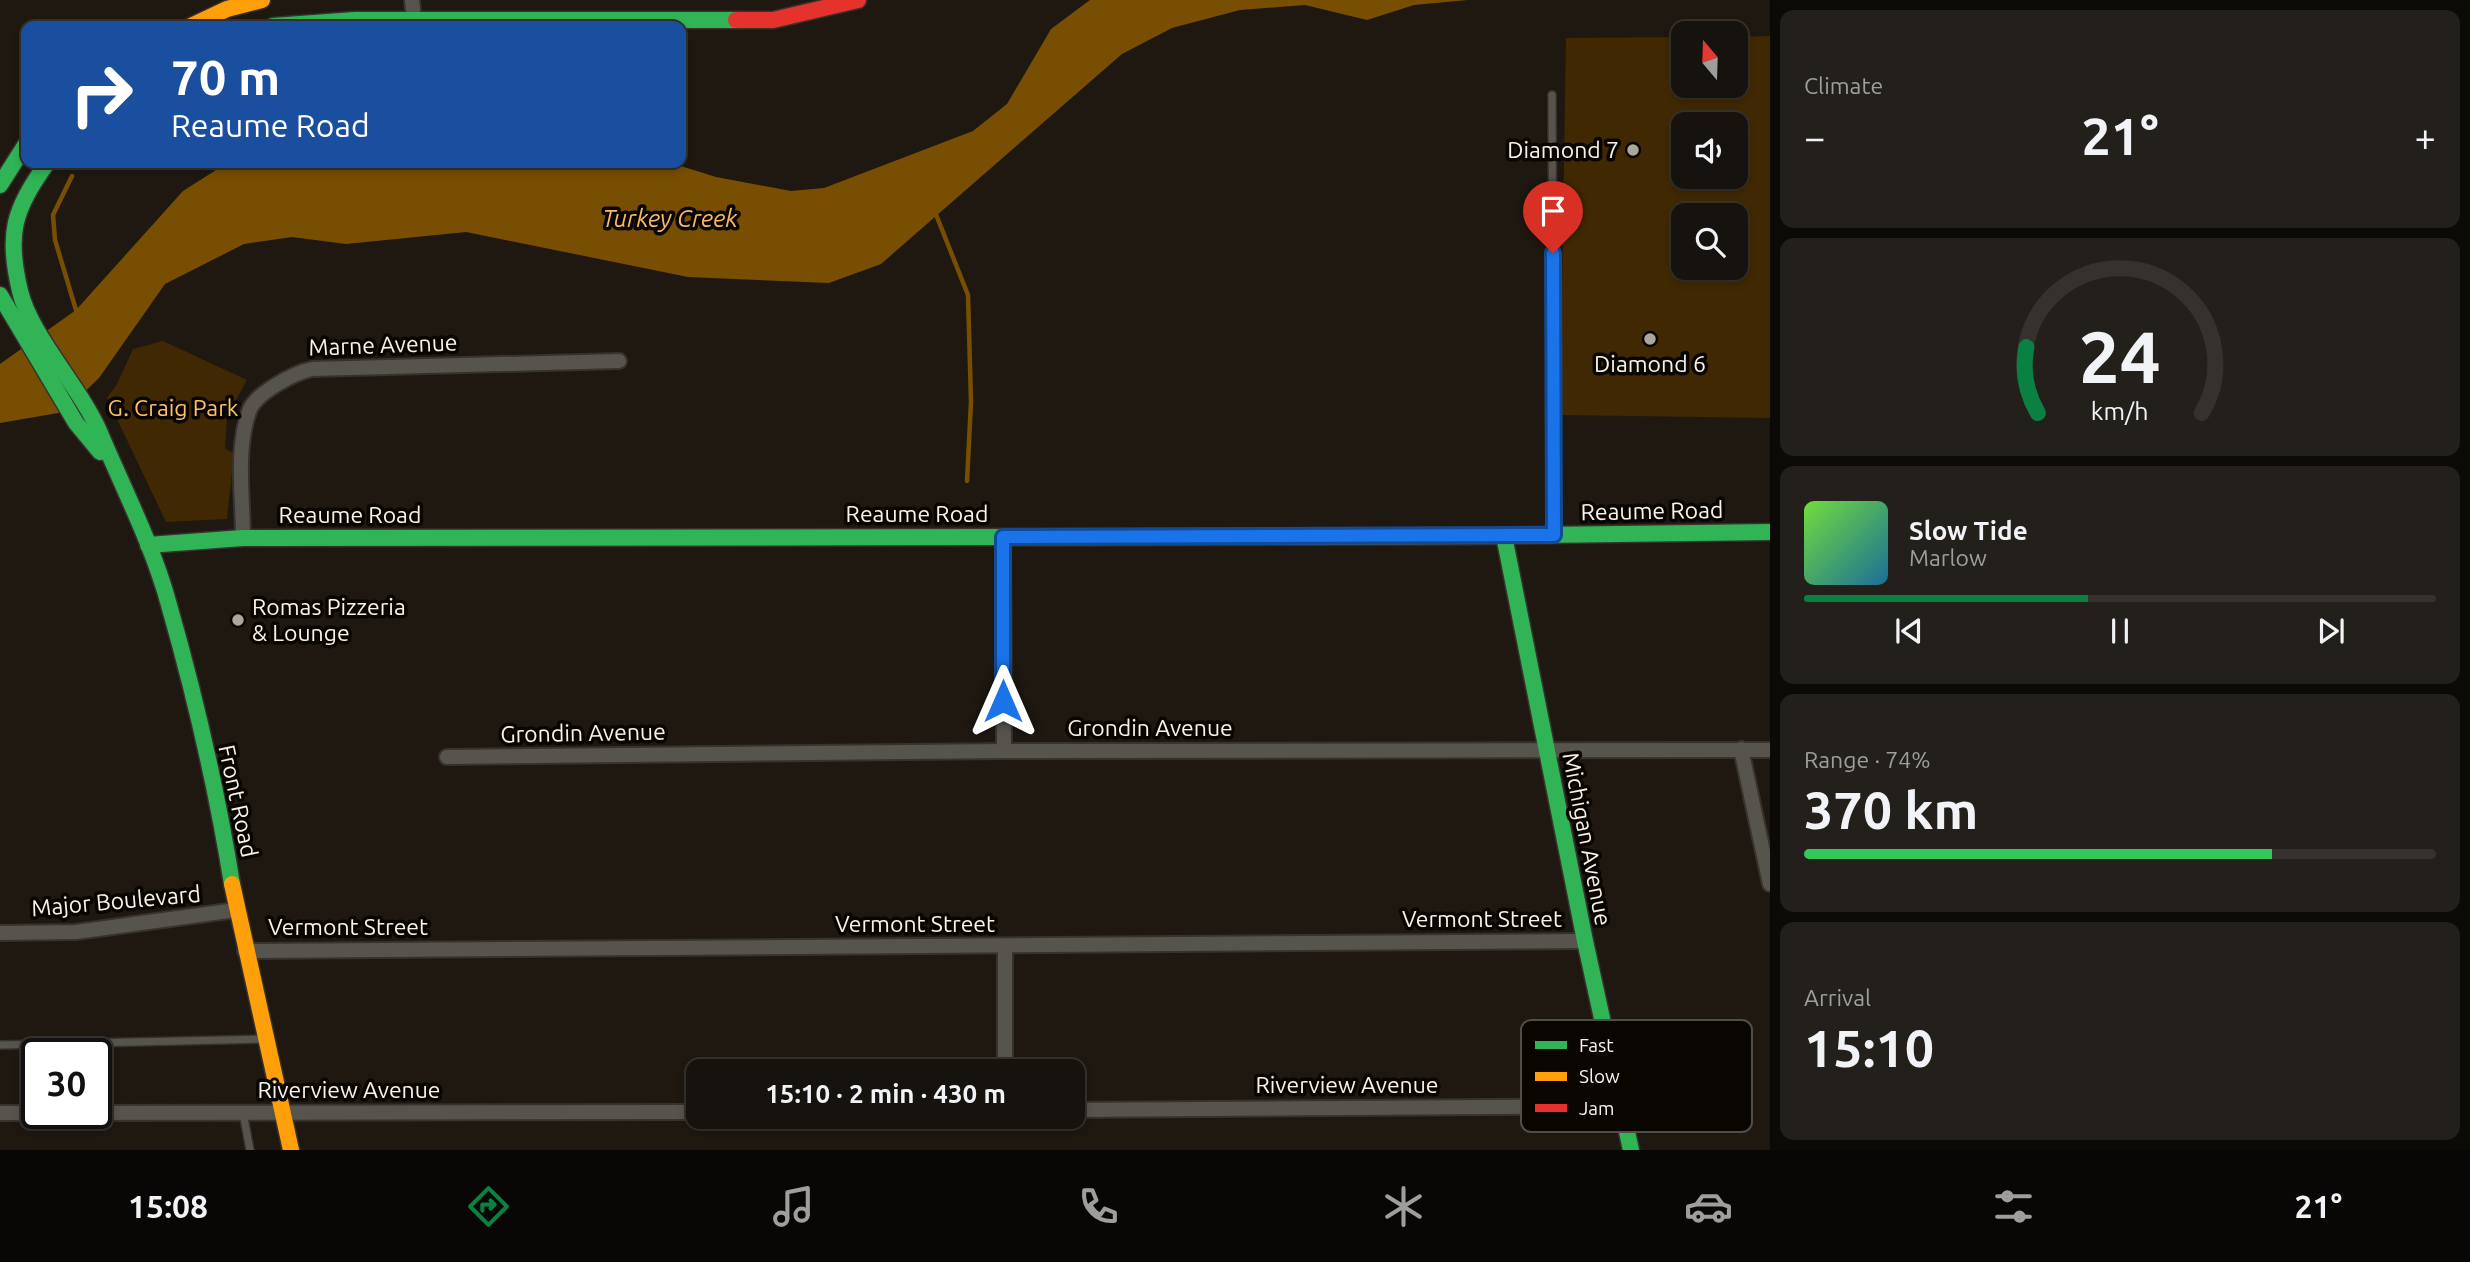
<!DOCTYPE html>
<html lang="en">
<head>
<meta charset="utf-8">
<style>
	body { margin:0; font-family:Ubuntu,sans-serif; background:#23201b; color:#f1f3f6; height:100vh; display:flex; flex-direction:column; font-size:26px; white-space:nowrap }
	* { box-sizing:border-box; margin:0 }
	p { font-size:23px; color:#9e9e9d }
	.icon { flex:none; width:38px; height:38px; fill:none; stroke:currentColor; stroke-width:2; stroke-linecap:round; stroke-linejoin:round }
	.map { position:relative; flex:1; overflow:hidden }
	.side { display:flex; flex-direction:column; gap:10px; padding:10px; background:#0c0a07; width:700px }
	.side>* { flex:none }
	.top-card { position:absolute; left:21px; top:21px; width:665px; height:147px; border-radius:14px; box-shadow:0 4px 10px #0003,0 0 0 2px #35322e; background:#1a4fa0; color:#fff; overflow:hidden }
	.needle { width:46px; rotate:341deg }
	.fabs { position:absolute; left:1671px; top:21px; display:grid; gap:14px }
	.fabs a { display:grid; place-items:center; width:77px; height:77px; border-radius:14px; background:#16120d; box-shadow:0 4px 10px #0003,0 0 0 2px #35322e; font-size:35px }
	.speed { position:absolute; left:21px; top:1038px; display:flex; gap:14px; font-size:35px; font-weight:700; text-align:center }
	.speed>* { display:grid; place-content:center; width:91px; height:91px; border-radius:50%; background:#16120d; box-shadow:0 4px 10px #0003,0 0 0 2px #35322e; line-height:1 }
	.speed .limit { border:4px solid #111; border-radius:10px; background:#fff; color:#111 }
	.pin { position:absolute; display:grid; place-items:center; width:60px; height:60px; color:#fff; margin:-72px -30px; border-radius:50% 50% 50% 0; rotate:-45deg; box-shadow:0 0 7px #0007 }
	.pin .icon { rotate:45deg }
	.me { position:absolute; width:77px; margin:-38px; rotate:0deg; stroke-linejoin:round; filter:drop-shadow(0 0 5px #0008) }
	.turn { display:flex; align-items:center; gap:24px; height:147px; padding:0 35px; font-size:32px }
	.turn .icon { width:91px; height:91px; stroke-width:2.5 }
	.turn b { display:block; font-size:49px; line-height:60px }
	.big { font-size:52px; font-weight:700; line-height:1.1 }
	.side .card { flex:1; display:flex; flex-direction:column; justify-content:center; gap:10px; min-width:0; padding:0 24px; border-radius:14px; background:#23201b }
	.side .dial { align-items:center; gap:0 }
	.dial svg { height:182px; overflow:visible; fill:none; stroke:#35322e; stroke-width:7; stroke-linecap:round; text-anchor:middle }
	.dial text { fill:#f1f3f6; stroke:none }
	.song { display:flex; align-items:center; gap:21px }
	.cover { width:84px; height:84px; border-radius:10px; background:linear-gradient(135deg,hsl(100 70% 55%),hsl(200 70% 35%)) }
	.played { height:7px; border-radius:4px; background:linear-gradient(90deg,#0b8043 45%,#35322e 45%) }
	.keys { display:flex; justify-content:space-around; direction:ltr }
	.heat { display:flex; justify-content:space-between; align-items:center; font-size:38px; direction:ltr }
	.charge { height:10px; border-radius:5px; background:linear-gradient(90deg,#34c759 74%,#35322e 0) }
	.trip { position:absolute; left:686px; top:1059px; width:399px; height:70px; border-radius:14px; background:#16120d; box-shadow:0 4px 10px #0003,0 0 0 2px #35322e; font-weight:700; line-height:70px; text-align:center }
	.tabs { display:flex; height:112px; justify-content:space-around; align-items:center; background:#090705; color:#9e9e9d }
	.tabs .icon { width:49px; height:49px }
	.tabs .selected { color:#0b8043 }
	.tabs b { font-size:32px; color:#f1f3f6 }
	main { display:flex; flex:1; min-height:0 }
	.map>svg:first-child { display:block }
	.green { fill:#402802; fill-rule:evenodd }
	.water { fill:#784f02 }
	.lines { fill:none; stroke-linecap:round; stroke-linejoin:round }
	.stream { stroke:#784f02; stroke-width:4.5 }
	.lane-casing { stroke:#37322e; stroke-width:10 }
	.street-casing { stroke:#37322e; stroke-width:18 }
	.fast-casing { stroke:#37322e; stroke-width:19 }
	.slow-casing { stroke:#37322e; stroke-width:19 }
	.jam-casing { stroke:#37322e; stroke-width:19 }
	.lane { stroke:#57534d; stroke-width:7 }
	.street { stroke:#57534d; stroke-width:14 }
	.fast { stroke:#30b455; stroke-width:16 }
	.slow { stroke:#ff9f0a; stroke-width:16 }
	.jam { stroke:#e5322d; stroke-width:16 }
	.route-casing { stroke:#114b97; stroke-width:18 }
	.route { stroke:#1a73e8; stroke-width:12 }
	.poi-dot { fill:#aca69d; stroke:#090602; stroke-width:2.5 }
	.labels { text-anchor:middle; stroke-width:7; stroke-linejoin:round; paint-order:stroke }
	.poi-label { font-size:23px; fill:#f9f2e9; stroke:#090602; text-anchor:end }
	.street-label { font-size:23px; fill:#f9f2e9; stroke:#090602 }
	.park-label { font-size:23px; fill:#ffc069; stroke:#090602 }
	.water-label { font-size:24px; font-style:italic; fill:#f8ba62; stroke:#090602 }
	.key { fill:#090602; stroke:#514d47; stroke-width:2 }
	.key-label { font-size:19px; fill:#f9f2e9 }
</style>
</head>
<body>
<main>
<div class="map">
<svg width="1770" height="1150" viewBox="0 0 1770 1150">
	<rect width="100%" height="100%" fill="#1e1811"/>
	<!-- green -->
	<g class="green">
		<path d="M1770 36V418L1560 415 1566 38 1683 37 1684 86H1736V37ZM1684 124H1736V177H1684ZM1684 215H1736V268H1684Z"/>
		<path d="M163 341 247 380 227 416 225 449 234 453 227 519 166 522 107 398 117 384 133 349Z"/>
	</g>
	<!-- water -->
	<path class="water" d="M1090 0H1468L1414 5 1367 20 1305 5 1240 10 1172 28 1122 54 881 264 829 283 688 277 466 232 346 244 292 237 244 244 165 284 99 378 64 412 0 423V364L76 310 183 191 227 163H671L716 177 791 191 824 188 973 131 1007 104 1051 29Z"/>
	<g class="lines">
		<!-- stream -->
		<g class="stream">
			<path d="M72 176 53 215 55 240 76 310"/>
			<path d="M935 212 968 295 971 402 967 481"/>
		</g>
		<!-- lane casing -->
		<g class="lane-casing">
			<g id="lane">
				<path d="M1552 95 1554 532"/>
				<path d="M0 1045 264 1039"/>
				<path d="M243 1113 250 1150"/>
			</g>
		</g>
		<!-- street casing -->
		<g class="street-casing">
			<g id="street">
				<path d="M412 0 414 21"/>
				<path d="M1003 537 1004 751"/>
				<path d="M243 538C243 498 235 447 250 409 258 392 294 373 312 369L619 361"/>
				<path d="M1741 749 1770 884"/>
				<path d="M447 757 1004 751 1770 750"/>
				<path d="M0 933 76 932 236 910"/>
				<path d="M1005 946V1071"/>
				<path d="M245 951 1585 941"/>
				<path d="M1073 1110 1621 1106"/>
				<path d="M0 1113 698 1112"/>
			</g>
		</g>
		<!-- fast casing -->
		<g class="fast-casing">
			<g id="fast">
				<path d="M273 26 355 20H736"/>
				<path d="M47 163C14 210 6 233 20 291 30 335 81 388 100 433 124 490 153 546 169 605 195 696 217 791 232 884"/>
				<path d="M0 185 26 144"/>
				<path d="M0 295 76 423 100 452"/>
				<path d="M1469 536 1770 532"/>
				<path d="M1504 536 1585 941 1631 1150"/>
				<path d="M148 545 243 538 1095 537"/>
			</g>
		</g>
		<!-- slow casing -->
		<g class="slow-casing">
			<g id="slow">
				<path d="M191 26 227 9 262 0"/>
				<path d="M1095 537 1469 536"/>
				<path d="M232 884 291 1150"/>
			</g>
		</g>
		<!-- jam casing -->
		<g class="jam-casing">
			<path id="jam" d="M736 20H773L858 0"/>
		</g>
		<!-- lane -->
		<use href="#lane" class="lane"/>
		<!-- street -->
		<use href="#street" class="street"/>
		<!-- fast -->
		<use href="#fast" class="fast"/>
		<!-- slow -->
		<use href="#slow" class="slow"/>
		<!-- jam -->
		<use href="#jam" class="jam"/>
	</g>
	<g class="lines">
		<!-- route casing -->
		<g class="route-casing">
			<path id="route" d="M1003 701V537L1554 535 1553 253"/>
		</g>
		<!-- route -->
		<use href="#route" class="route"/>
	</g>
	<!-- markers -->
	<g class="poi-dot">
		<circle cx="1633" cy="150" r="7"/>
		<circle cx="1650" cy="339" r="7"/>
		<circle cx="238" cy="620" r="7"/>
	</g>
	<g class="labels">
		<!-- poi labels -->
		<g class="poi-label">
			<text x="1619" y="158">Diamond 7</text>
			<text x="1650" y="372" text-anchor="middle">Diamond 6</text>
			<text x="252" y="615" text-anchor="start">Romas Pizzeria<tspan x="252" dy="26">&amp; Lounge</tspan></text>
		</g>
		<!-- street labels -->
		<g class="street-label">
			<text transform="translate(383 345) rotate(-2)" y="8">Marne Avenue</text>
			<text transform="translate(1652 511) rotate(-1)" y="8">Reaume Road</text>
			<text x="917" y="522">Reaume Road</text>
			<text x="350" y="523">Reaume Road</text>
			<text x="1150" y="736">Grondin Avenue</text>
			<text transform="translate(583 733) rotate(-1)" y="8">Grondin Avenue</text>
			<text transform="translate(238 801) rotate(78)" y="8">Front Road</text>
			<text transform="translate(1587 839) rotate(79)" y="8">Michigan Avenue</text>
			<text transform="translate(116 901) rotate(-5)" y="8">Major Boulevard</text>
			<text x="1482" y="927">Vermont Street</text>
			<text x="915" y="932">Vermont Street</text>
			<text x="348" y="935">Vermont Street</text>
			<text x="1347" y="1093">Riverview Avenue</text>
			<text x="349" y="1098">Riverview Avenue</text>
		</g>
		<!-- park labels -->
		<g class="park-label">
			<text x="173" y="416">G. Craig Park</text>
		</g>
		<!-- water labels -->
		<g class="water-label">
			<text x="670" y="227">Turkey Creek</text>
		</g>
	</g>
	<!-- legend -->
	<rect x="1521" y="1020" width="231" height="112" rx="10" class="key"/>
	<rect x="1535" y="1041" width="32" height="8" fill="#30b455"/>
	<rect x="1535" y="1072" width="32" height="9" fill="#ff9f0a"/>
	<rect x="1535" y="1104" width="32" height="8" fill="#e5322d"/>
	<g class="key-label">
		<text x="1579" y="1052">Fast</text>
		<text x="1579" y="1083">Slow</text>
		<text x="1579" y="1115">Jam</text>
	</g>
</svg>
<div class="fabs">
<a><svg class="needle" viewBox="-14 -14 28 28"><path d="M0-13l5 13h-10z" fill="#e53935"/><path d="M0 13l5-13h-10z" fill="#9e9e9d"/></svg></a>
<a><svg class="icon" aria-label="sound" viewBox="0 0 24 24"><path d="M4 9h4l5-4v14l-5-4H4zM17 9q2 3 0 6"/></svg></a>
<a><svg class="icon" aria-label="search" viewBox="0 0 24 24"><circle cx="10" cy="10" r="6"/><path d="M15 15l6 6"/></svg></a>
</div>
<div class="speed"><div class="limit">30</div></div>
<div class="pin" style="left:1553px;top:253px;background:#d93025"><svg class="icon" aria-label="arrive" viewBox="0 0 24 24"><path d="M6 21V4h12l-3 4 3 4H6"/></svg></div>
<svg class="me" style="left:1003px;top:701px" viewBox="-20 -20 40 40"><path d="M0-17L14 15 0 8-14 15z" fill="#1a73e8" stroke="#fff" stroke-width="4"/></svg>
<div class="trip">15:10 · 2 min · 430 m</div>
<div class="top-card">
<div class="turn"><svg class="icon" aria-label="right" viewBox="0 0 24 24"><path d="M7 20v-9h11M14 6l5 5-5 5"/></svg><div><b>70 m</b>Reaume Road</div></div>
</div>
</div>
<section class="side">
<div class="card"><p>Climate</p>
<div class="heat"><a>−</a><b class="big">21°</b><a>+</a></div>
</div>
<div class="card dial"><svg viewBox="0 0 100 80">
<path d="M14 69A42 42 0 1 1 86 69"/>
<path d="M14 69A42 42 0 0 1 9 40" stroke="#0b8043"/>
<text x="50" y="56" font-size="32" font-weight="700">24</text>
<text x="50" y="72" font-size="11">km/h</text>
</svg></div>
<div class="card">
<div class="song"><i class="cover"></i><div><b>Slow Tide</b><p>Marlow</p></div></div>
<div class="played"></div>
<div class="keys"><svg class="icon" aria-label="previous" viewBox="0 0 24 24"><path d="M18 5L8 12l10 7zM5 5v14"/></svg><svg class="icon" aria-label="pause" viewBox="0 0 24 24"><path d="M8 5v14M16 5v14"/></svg><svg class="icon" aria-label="next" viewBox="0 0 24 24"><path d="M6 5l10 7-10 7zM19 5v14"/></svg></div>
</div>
<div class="card"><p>Range · 74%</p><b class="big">370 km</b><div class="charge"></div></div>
<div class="card"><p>Arrival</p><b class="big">15:10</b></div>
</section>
</main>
<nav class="tabs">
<b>15:08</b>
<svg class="icon selected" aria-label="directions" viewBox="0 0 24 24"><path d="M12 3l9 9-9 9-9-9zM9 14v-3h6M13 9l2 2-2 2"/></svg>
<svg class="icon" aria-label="music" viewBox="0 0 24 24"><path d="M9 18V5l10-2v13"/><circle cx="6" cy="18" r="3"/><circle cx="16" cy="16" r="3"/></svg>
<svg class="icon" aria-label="phone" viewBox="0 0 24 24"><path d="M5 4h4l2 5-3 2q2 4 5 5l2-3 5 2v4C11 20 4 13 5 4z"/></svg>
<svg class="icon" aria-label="climate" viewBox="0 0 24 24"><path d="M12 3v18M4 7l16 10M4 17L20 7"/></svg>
<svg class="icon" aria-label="car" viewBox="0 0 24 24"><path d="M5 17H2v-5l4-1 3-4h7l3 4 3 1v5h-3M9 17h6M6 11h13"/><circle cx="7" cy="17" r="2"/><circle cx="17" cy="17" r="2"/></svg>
<svg class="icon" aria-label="filters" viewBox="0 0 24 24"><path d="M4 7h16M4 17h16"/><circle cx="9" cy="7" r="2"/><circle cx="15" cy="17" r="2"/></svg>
<b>21°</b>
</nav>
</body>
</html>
